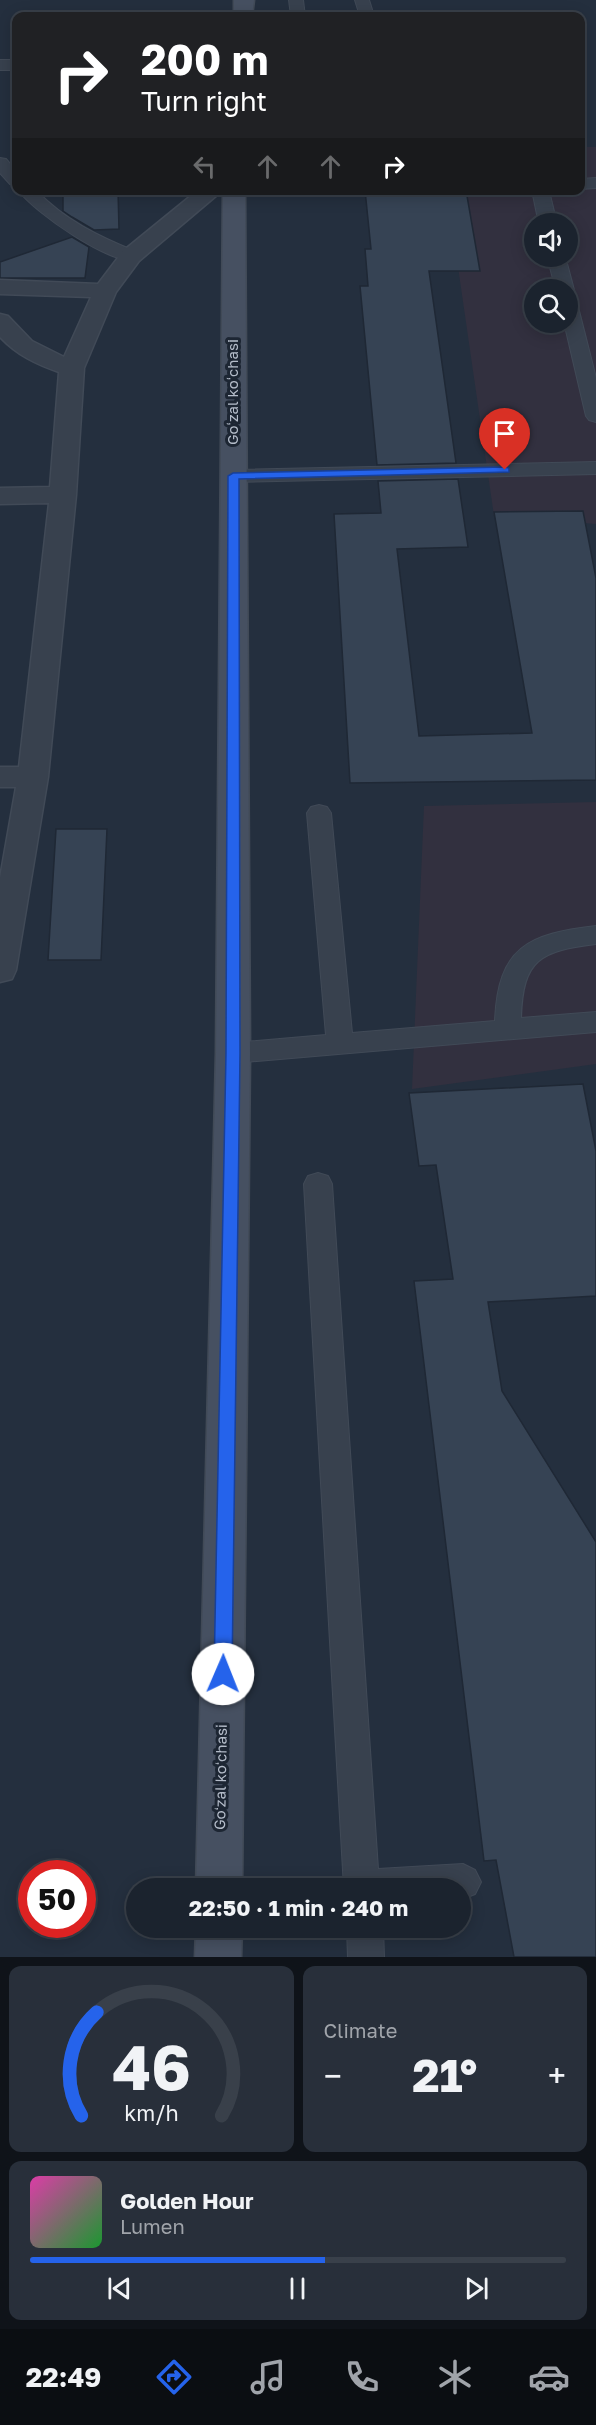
<!DOCTYPE html>
<html lang="en">
<head>
<meta charset="utf-8">
<style>
	body { margin:0; font-family:"Golos Text",sans-serif; background:#282f3a; color:#f1f3f6; height:100vh; display:flex; flex-direction:column; font-size:22px; white-space:nowrap }
	* { box-sizing:border-box; margin:0 }
	p { font-size:20px; color:#a0a4aa }
	.icon { flex:none; width:33px; height:33px; fill:none; stroke:currentColor; stroke-width:2; stroke-linecap:round; stroke-linejoin:round }
	.map { position:relative; height:1957px; overflow:hidden }
	.panel { display:flex; flex-direction:column; gap:9px; padding:9px; background:#0f1319; flex:1 }
	.panel>* { flex:none }
	.banner { position:absolute; left:12px; top:12px; width:573px; height:183px; border-radius:12px; box-shadow:0 3px 15px #0003,0 0 0 2px #39404a; background:#202124; color:#fff; overflow:hidden }
	.tools { position:absolute; left:524px; top:213px; display:grid; gap:12px }
	.tools a { display:grid; place-items:center; width:54px; height:54px; border-radius:50%; background:#1b232e; box-shadow:0 3px 15px #0003,0 0 0 2px #39404a; font-size:30px }
	.speed { position:absolute; left:18px; top:1860px; display:flex; gap:12px; font-size:30px; font-weight:700; text-align:center }
	.speed>* { display:grid; place-content:center; width:78px; height:78px; border-radius:50%; background:#1b232e; box-shadow:0 3px 15px #0003,0 0 0 2px #39404a; line-height:1 }
	.speed .limit { border:9px solid #d22; background:#fff; color:#111 }
	.pin { position:absolute; display:grid; place-items:center; width:51px; height:51px; color:#fff; margin:-62px -26px; border-radius:50% 50% 50% 0; rotate:-45deg; box-shadow:0 0 6px #0007 }
	.pin .icon { rotate:45deg }
	.me { position:absolute; width:66px; margin:-33px; rotate:1deg; stroke-linejoin:round; filter:drop-shadow(0 0 4px #0008) }
	.turn { display:flex; align-items:center; gap:21px; height:126px; padding:0 30px; font-size:27px }
	.turn .icon { width:78px; height:78px; stroke-width:2.5 }
	.turn b { display:block; font-size:42px; line-height:51px }
	.lanes { display:flex; align-items:center; height:57px; padding:0 30px; background:#0003; justify-content:center; gap:30px; direction:ltr }
	.lanes .off { opacity:.35 }
	.big { font-size:45px; font-weight:700; line-height:1.1 }
	.panel .card { flex:1; display:flex; flex-direction:column; justify-content:center; gap:9px; min-width:0; padding:0 21px; border-radius:12px; background:#282f3a }
	.panel .dial { align-items:center; gap:0 }
	.dial svg { height:156px; overflow:visible; fill:none; stroke:#39404a; stroke-width:7; stroke-linecap:round; text-anchor:middle }
	.dial text { fill:#f1f3f6; stroke:none }
	.song { display:flex; align-items:center; gap:18px }
	.cover { width:72px; height:72px; border-radius:9px; background:linear-gradient(135deg,hsl(320 70% 55%),hsl(130 70% 35%)) }
	.played { height:6px; border-radius:3px; background:linear-gradient(90deg,#2563eb 55%,#39404a 55%) }
	.keys { display:flex; justify-content:space-around; direction:ltr }
	.heat { display:flex; justify-content:space-between; align-items:center; font-size:33px; direction:ltr }
	.panel .tiles { flex:1; display:grid; gap:9px; grid-template-columns:1fr 1fr }
	.card:last-child { grid-column:span 2 }
	.trip { position:absolute; left:126px; top:1878px; width:345px; height:60px; border-radius:30px; background:#1b232e; box-shadow:0 3px 15px #0003,0 0 0 2px #39404a; font-weight:700; line-height:60px; text-align:center }
	.tab-bar { display:flex; height:96px; justify-content:space-around; align-items:center; background:#0b0e12; color:#a0a4aa }
	.tab-bar .icon { width:42px; height:42px }
	.tab-bar .selected { color:#2563eb }
	.tab-bar b { font-size:27px; color:#f1f3f6 }
	.map>svg:first-child { display:block }
	.medical { fill:#32303f; fill-rule:evenodd }
	.building { fill:#364354; stroke:#1f2835; stroke-width:1.5 }
	.lines { fill:none; stroke-linecap:round; stroke-linejoin:round }
	.lane-casing { stroke:#414a57; stroke-width:2 }
	.street-casing { stroke:#414a57; stroke-width:3 }
	.secondary-casing { stroke:#414a57; stroke-width:3 }
	.lane { fill:#38414e; fill-rule:evenodd }
	.street { fill:#38414e; fill-rule:evenodd }
	.secondary { fill:#465061; fill-rule:evenodd }
	.route { fill:#2563eb; stroke:#184099; stroke-width:1.5 }
	.labels { text-anchor:middle; stroke-width:6; stroke-linejoin:round; paint-order:stroke }
	.street-label { font-size:15px; fill:#b4bcc9; stroke:#1d2633 }
</style>
</head>
<body>
<div class="map">
<svg width="596" height="1957" viewBox="0 0 596 1957">
	<rect width="100%" height="100%" fill="#242f3e"/>
	<!-- medical -->
	<g class="medical">
		<path d="M581 147H596V524L494 516 447 191 580 190ZM534 224H567V256H534ZM534 290H567V322H534Z"/>
		<path d="M596 802V1064L412 1089 424 806Z"/>
	</g>
	<!-- building -->
	<g class="building">
		<path d="M63 190H118L119 229 94 230 72 217 63 211Z"/>
		<path d="M365 190H466L480 271H429L456 463 377 465 360 286H368L365 249H371Z"/>
		<path d="M72 237 89 247 85 278H0V262Z"/>
		<path d="M458 479 468 547 397 549 419 736 532 733 494 512 583 511 596 578V780L350 783 334 514 381 513 378 481Z"/>
		<path d="M56 829H107L101 960H48Z"/>
		<path d="M583 1084 596 1151V1296L488 1302 502 1391 596 1542V1957H514L496 1860 484 1861 414 1281 453 1279 436 1165 419 1166 409 1093Z"/>
	</g>
	<g class="lines">
		<!-- lane casing -->
		<g class="lane-casing">
			<g id="lane">
				<path d="M289 0H303L305 16H291Z"/>
				<path d="M355 0H369L374 16H360Z"/>
				<rect x="0" y="60" width="16" height="10"/>
				<path d="M0 158 6 159 16 171V185L10 184 0 173Z"/>
				<path d="M596 178V188L580 189V179Z"/>
				<path d="M18 190H36C64 220 100 237 137 252L140 256 137 260C111 266 34 212 18 190Z"/>
				<path d="M536 190H553L550 195 557 224H539L533 195Z"/>
				<path d="M547 256H565L574 290 570 294 576 299 596 378V422L589 420 586 416 564 322H567V290H556Z"/>
				<path d="M596 462V474L233 482 226 480 223 476 226 472 233 470Z"/>
				<path d="M319 805 327 807 331 813 352 1033 495 1021C498 947 528 934 596 926V944C540 951 523 959 521 1018L596 1012V1032L233 1063 224 1060 220 1053 224 1046 233 1043 326 1035 307 813 311 807Z"/>
				<path d="M318 1173 328 1176 332 1184 378 1869 463 1864 475 1870 481 1882 475 1894 460 1900V1888H344L304 1184 308 1176Z"/>
				<path d="M347 1928H383L384 1957H348Z"/>
			</g>
		</g>
		<!-- street casing -->
		<g class="street-casing">
			<path id="street" d="M198 190H223L139 261 116 292 84 368 76 495 48 777 16 970 12 979 0 982V878L16 787H0V767H19L49 503 0 504V488L50 487 59 372C36 364 17 355 0 337V314L8 316 32 341 64 357 91 297 0 294V280L98 284 123 251Z"/>
		</g>
		<!-- secondary casing -->
		<g class="secondary-casing">
			<g id="secondary">
				<path d="M234 0H254L252 16H234Z"/>
				<path d="M223 190H245L250 1053 242 1888H196L216 1053Z"/>
				<path d="M196 1928H242L241 1957H195Z"/>
			</g>
		</g>
		<!-- lane -->
		<use href="#lane" class="lane"/>
		<!-- street -->
		<use href="#street" class="street"/>
		<!-- secondary -->
		<use href="#secondary" class="secondary"/>
	</g>
	<!-- route -->
	<path class="route" d="M505 467 509 468V472L239 479 240 1053 232 1674 229 1680 223 1682 216 1680 214 1674 226 1053 228 476 233 473Z"/>
	<g class="labels">
		<!-- street labels -->
		<g class="street-label">
			<text transform="translate(233 392) rotate(-90)" y="5">Goʻzal koʻchasi</text>
			<text transform="translate(221 1777) rotate(-89)" y="5">Goʻzal koʻchasi</text>
		</g>
	</g>
</svg>
<div class="tools">
<a><svg class="icon" aria-label="sound" viewBox="0 0 24 24"><path d="M4 9h4l5-4v14l-5-4H4zM17 9q2 3 0 6"/></svg></a>
<a><svg class="icon" aria-label="search" viewBox="0 0 24 24"><circle cx="10" cy="10" r="6"/><path d="M15 15l6 6"/></svg></a>
</div>
<div class="speed"><div class="limit">50</div></div>
<div class="pin" style="left:505px;top:470px;background:#d93025"><svg class="icon" aria-label="arrive" viewBox="0 0 24 24"><path d="M6 21V4h12l-3 4 3 4H6"/></svg></div>
<svg class="me" style="left:223px;top:1674px" viewBox="-20 -20 40 40"><circle r="19" fill="#fff"/><path d="M0-13L10 11 0 6-10 11z" fill="#2563eb"/></svg>
<div class="trip">22:50 · 1 min · 240 m</div>
<div class="banner">
<div class="turn"><svg class="icon" aria-label="right" viewBox="0 0 24 24"><path d="M7 20v-9h11M14 6l5 5-5 5"/></svg><div><b>200 m</b>Turn right</div></div>
<div class="lanes"><svg class="icon off" aria-label="left" viewBox="0 0 24 24"><path d="M17 20v-9H6M10 6l-5 5 5 5"/></svg><svg class="icon off" aria-label="ahead" viewBox="0 0 24 24"><path d="M12 20V5M6 11l6-6 6 6"/></svg><svg class="icon off" aria-label="ahead" viewBox="0 0 24 24"><path d="M12 20V5M6 11l6-6 6 6"/></svg><svg class="icon" aria-label="right" viewBox="0 0 24 24"><path d="M7 20v-9h11M14 6l5 5-5 5"/></svg></div>
</div>
</div>
<section class="panel">
<div class="tiles">
<div class="card dial"><svg viewBox="0 0 100 80">
<path d="M14 69A42 42 0 1 1 86 69"/>
<path d="M14 69A42 42 0 0 1 22 16" stroke="#2563eb"/>
<text x="50" y="56" font-size="32" font-weight="700">46</text>
<text x="50" y="72" font-size="11">km/h</text>
</svg></div>
<div class="card"><p>Climate</p>
<div class="heat"><a>−</a><b class="big">21°</b><a>+</a></div>
</div>
<div class="card">
<div class="song"><i class="cover"></i><div><b>Golden Hour</b><p>Lumen</p></div></div>
<div class="played"></div>
<div class="keys"><svg class="icon" aria-label="previous" viewBox="0 0 24 24"><path d="M18 5L8 12l10 7zM5 5v14"/></svg><svg class="icon" aria-label="pause" viewBox="0 0 24 24"><path d="M8 5v14M16 5v14"/></svg><svg class="icon" aria-label="next" viewBox="0 0 24 24"><path d="M6 5l10 7-10 7zM19 5v14"/></svg></div>
</div>
</div>
</section>
<nav class="tab-bar">
<b>22:49</b>
<svg class="icon selected" aria-label="directions" viewBox="0 0 24 24"><path d="M12 3l9 9-9 9-9-9zM9 14v-3h6M13 9l2 2-2 2"/></svg>
<svg class="icon" aria-label="music" viewBox="0 0 24 24"><path d="M9 18V5l10-2v13"/><circle cx="6" cy="18" r="3"/><circle cx="16" cy="16" r="3"/></svg>
<svg class="icon" aria-label="phone" viewBox="0 0 24 24"><path d="M5 4h4l2 5-3 2q2 4 5 5l2-3 5 2v4C11 20 4 13 5 4z"/></svg>
<svg class="icon" aria-label="climate" viewBox="0 0 24 24"><path d="M12 3v18M4 7l16 10M4 17L20 7"/></svg>
<svg class="icon" aria-label="car" viewBox="0 0 24 24"><path d="M5 17H2v-5l4-1 3-4h7l3 4 3 1v5h-3M9 17h6M6 11h13"/><circle cx="7" cy="17" r="2"/><circle cx="17" cy="17" r="2"/></svg>
</nav>
</body>
</html>
